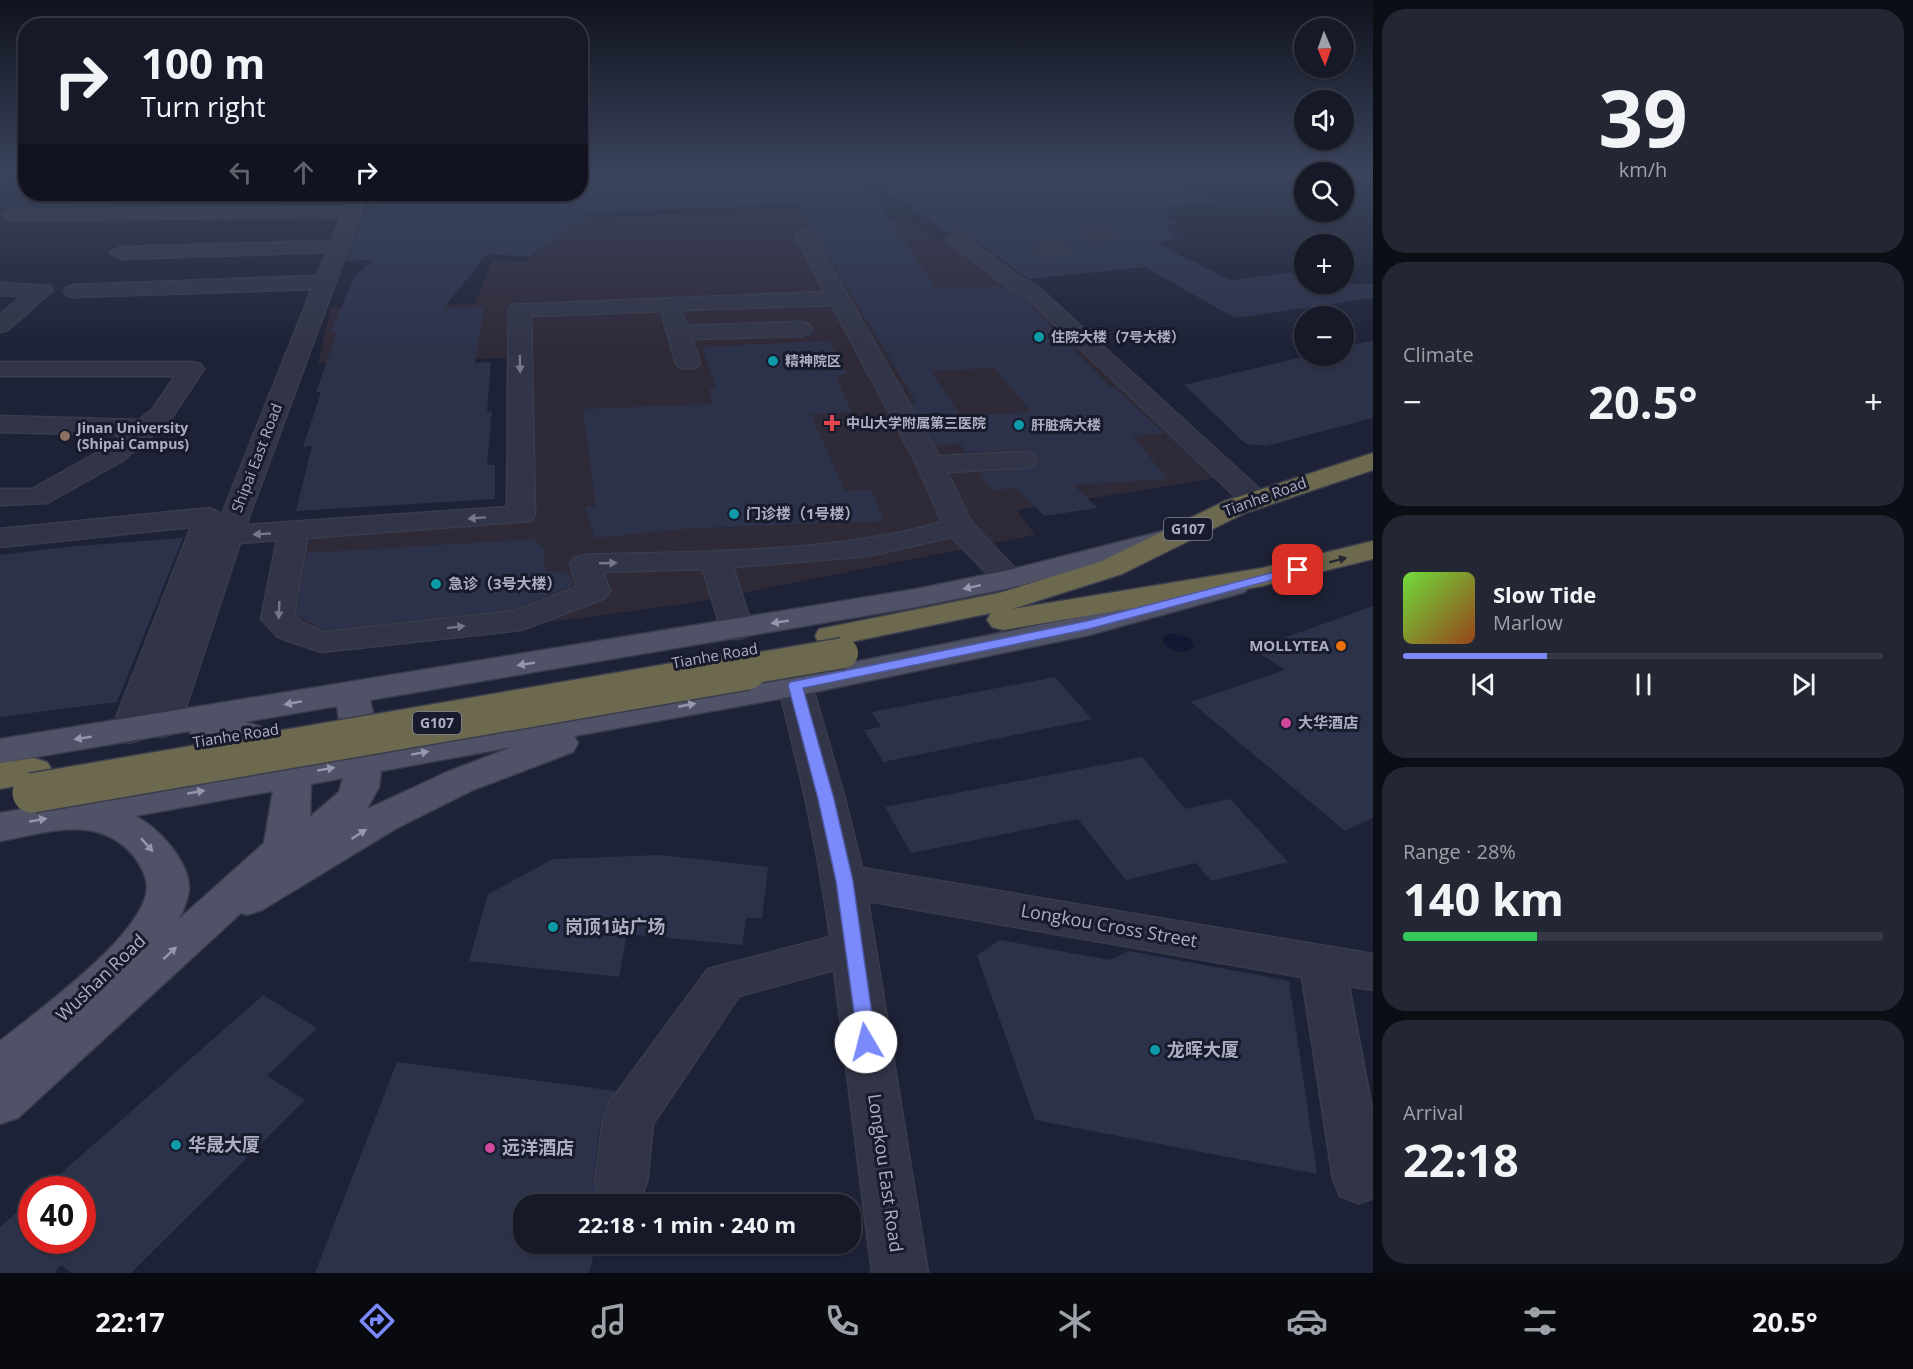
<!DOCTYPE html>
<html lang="en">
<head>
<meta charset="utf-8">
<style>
	body { margin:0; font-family:"Open Sans","Noto Sans SC",sans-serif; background:#232734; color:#f1f3f6; height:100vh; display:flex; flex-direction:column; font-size:22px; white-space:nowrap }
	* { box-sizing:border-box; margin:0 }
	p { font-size:20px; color:#9ea1a8 }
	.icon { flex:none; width:33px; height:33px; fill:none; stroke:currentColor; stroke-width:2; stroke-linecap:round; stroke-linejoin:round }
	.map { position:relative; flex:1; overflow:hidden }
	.details { display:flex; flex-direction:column; gap:9px; padding:9px; background:#0c0e16; width:540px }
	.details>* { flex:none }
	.hud { position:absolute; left:18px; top:18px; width:570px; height:183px; border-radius:24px; box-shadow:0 2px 4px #0004,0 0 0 2px #353845; background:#161a28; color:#f1f3f6; overflow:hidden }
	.needle { width:39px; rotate:178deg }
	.controls { position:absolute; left:1294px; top:18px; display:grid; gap:12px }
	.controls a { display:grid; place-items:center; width:60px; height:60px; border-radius:50%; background:#161a28; box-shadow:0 2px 4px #0004,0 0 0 2px #353845; font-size:30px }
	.speed { position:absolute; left:18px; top:1176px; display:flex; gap:12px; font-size:30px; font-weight:700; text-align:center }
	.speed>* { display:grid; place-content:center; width:78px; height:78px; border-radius:50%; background:#161a28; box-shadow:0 2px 4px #0004,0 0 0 2px #353845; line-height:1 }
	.speed .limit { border:9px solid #d22; background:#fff; color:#111 }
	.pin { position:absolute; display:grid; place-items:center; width:51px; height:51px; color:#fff; margin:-26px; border-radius:12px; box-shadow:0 3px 9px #0006 }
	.me { position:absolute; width:66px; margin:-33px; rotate:352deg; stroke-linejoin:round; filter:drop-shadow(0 0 4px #0008) }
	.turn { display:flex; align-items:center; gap:21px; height:126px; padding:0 24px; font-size:27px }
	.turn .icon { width:78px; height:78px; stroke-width:2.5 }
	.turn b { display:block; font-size:42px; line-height:51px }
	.lanes { display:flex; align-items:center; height:57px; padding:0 24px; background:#0003; justify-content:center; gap:30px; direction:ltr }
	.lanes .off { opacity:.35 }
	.big { font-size:45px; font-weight:700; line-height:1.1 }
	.details .widget { flex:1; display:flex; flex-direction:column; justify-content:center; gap:9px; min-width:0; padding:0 21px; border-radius:24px; background:#232734 }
	.details .dial { align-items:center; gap:0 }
	.dial b { font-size:78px; line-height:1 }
	.song { display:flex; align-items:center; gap:18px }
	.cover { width:72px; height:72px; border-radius:9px; background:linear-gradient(135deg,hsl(100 70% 55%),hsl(20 70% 35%)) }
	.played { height:6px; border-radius:3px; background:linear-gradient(90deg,#7a8afb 30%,#353845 30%) }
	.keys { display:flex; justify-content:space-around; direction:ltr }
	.heat { display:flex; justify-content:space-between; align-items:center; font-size:33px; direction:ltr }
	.charge { height:9px; border-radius:4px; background:linear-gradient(90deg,#34c759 28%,#353845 0) }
	.trip { position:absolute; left:513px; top:1194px; width:348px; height:60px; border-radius:24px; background:#161a28; box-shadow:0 2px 4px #0004,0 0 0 2px #353845; font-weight:700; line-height:60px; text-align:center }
	.menu { display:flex; height:96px; justify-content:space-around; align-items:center; background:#090a10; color:#9ea1a8 }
	.menu .icon { width:42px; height:42px }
	.menu .on { color:#7a8afb }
	.menu b { font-size:27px; color:#f1f3f6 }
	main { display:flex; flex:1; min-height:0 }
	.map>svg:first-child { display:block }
	.medical { fill:#2f2a38 }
	.water { fill:#121733 }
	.building { fill:#2d324b; fill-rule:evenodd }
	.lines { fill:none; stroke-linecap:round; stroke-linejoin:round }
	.minor-casing { stroke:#383c4d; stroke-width:3 }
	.major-casing { stroke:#383c4d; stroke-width:3 }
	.highway-casing { stroke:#3a3d4e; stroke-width:3 }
	.minor { fill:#323547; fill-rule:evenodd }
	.major { fill:#505367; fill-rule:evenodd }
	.highway { fill:#6d694f; fill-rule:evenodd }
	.highway-bridge-far1-casing { stroke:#3a3d4e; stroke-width:33; stroke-linecap:butt }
	.highway-bridge-casing { stroke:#3a3d4e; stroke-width:42; stroke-linecap:butt }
	.highway-bridge-far1 { stroke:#6d694f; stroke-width:30 }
	.highway-bridge { stroke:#6d694f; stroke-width:39 }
	.oneway { fill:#75788c }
	.oneway2 { fill:#252730 }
	.oneway3 { fill:#9598ad }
	.route { fill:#7a8afb; stroke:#4f5aa3; stroke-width:1.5 }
	.culture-dot { fill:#0f9aa8; stroke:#181b2b; stroke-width:2 }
	.health-dot { fill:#e0444e; stroke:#181b2b; stroke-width:2 }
	.education-dot { fill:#8d6e63; stroke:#181b2b; stroke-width:2 }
	.food-dot { fill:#e8710a; stroke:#181b2b; stroke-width:2 }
	.hotel-dot { fill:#d1479c; stroke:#181b2b; stroke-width:2 }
	.labels { text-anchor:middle; stroke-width:6; stroke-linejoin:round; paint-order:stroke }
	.far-poi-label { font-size:14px; font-weight:bold; fill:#acafc4; stroke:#181b2b; text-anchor:start }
	.shield { fill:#181b2b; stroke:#808396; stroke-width:1.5 }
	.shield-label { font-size:14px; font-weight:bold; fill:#acafc4 }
	.street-label { font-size:15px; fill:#acafc4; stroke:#181b2b }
	.poi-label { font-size:15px; font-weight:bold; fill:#acafc4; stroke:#181b2b; text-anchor:start }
	.near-street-label { font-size:18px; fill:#acafc4; stroke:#181b2b }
	.near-poi-label { font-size:18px; font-weight:bold; fill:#acafc4; stroke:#181b2b; text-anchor:start }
</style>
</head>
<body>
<main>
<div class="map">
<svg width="1373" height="1273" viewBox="0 0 1373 1273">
	<rect width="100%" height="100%" fill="#1e2236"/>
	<!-- medical -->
	<path class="medical" d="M780 211H832L910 223 1019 284 1098 367 1217 478 1017 510 1035 535 697 602 325 653 283 641 266 622 282 521 506 506V358L318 363 331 308 475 304 492 261H527L580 218Z"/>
	<!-- water -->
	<path class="water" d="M1170 633 1190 638 1194 647C1183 655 1167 652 1162 639Z"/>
	<!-- building -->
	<g class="building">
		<path d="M580 173H1161L1217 203 1159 208 1172 215 1163 216 1179 224 1166 225 1172 229 1166 230 1181 238 1156 243 1230 280 1305 271V284H1373V298L1235 318 1145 267 1028 279 963 232 956 230 949 233 860 174 936 289 1003 286 1021 295 1110 387H1114L1164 433 1132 436 1168 479 1073 485 1098 508 1044 516 1017 488 991 490 979 473 1033 468 1039 461 1033 452 1024 450 966 452 960 444 935 445 911 403 916 402 815 234 808 229 797 205 585 212 586 225H575L559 236 554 244 544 246 530 257 487 254 443 309 484 308 475 363 491 362 487 412 492 411 487 465H495V499L296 511 312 446 303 447 321 392H316L337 332H331L354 277 373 260 346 261 362 218 391 194H580ZM1106 225 1116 232 1112 239 1095 242 1084 235 1088 228ZM1060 241 1068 243 1072 248 1067 255 1045 259 1033 251 1038 245ZM995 368 1031 412 961 416 931 371Z"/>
		<path d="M1373 340V418L1266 446 1246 444 1184 385 1307 356H1344V347Z"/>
		<path d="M829 341 847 374 835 375 852 412 811 414 845 491 871 490 884 521 694 528 595 538 585 507 596 506 583 409 713 404 709 388H716L702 347Z"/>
		<path d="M183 538 117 702 0 717V555L65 547Z"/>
		<path d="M534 539 544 549 545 571 566 573 573 580 572 586 514 609 333 629H323L296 615 307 553Z"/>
		<path d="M1373 606V818L1345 831 1191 702 1285 670 1253 649Z"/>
		<path d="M1055 677 1092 719 883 762 864 730 881 727 872 712Z"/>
		<path d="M1142 757 1185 809 1230 799 1288 862 1211 881 1196 863 1126 880 1078 819 911 853 885 807Z"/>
		<path d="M660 855 768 867 762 918H746L742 945 627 934 619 977 469 961 488 894 553 859Z"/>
		<path d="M1000 940 1110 960 1129 951 1289 981 1317 1174 1035 1120 977 955Z"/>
		<path d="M263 995 317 1028 267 1076 305 1100 131 1273H71L61 1265 54 1273H0V1227L32 1199V1240H82V1190H42Z"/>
		<path d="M397 1062 616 1091 601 1118 593 1182 604 1204H524V1244H596L589 1273H315Z"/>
	</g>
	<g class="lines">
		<!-- minor casing -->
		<g class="minor-casing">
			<g id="minor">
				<path d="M351 194H368L246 525 507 507 509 310 512 305 825 292 795 235 804 229 813 235 939 456 1024 452 1033 454 1037 460 1033 466 1024 468 947 472 971 522 1025 579 1021 586 1010 588 999 586 952 537 868 556 733 567 753 629 749 636 737 639 725 636 721 629 703 569 603 572 610 591 605 598 521 630 321 652 278 637 261 619 277 540 240 543 180 725 175 733 162 737 147 730 142 739 129 743 116 739 111 731 191 527 0 547V529L210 508 222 514 312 289 74 297 67 295 64 291 67 287 74 285 317 276 327 252 120 259 110 253 120 247 332 241 341 217 11 220 2 215 11 210 345 207ZM832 305 917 465 942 522C834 554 698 551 585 555L574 558 570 564 577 587 515 611 324 632 302 623 294 616 307 538 531 521 535 515 531 316 665 311 662 315 676 363 680 368H696L700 363 692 339 801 336 809 334 812 329 809 324 801 322 687 326 680 310Z"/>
				<path d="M1105 227 1114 233 1112 237 1095 240 1086 234 1088 230Z"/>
				<path d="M955 232 962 234 1021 278 1036 285 1264 493 1268 499 1264 505 1254 507 1244 505 1022 293 1007 286 948 242 946 238Z"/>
				<path d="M1060 243 1067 245 1070 249 1067 253 1045 257 1035 251 1038 247Z"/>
				<path d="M0 283 50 286 53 290 8 330 0 332V314L23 296 0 295Z"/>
				<path d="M0 362H192L200 364 204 369 170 420 122 461 47 503 0 505V489H32L104 449 121 435 0 432V416L139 420 152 410 175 376H0Z"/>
				<path d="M795 674 807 677 812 685 845 799 862 868 1373 954V990L1349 986 1373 1115V1198L1359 1203 1340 1196 1333 1179 1302 977 868 901 928 1273H872L834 970 739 996 653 1124 647 1182 640 1199C625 1205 617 1205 602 1199L595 1182 603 1118 610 1102 708 969 830 937C819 851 799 768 778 685L783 677Z"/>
			</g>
		</g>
		<!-- major casing -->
		<g class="major-casing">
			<path id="major" d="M1167 530 1177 533 1182 539 1177 545 1010 588 916 607 370 700 381 746 795 674 1085 616 1234 576 1245 578 1250 585 1245 592 1089 635 795 696 574 736 578 743 573 752 473 790 397 828 262 910 247 915 241 913 18 1118 0 1124V1041C35 1013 145 934 147 888 147 876 140 864 133 855 97 813 46 833 0 841V813L268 766C253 739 218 743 192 736L189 731 0 763V739L916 589 1009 570ZM337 706 344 753 303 760C290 736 270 728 244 722ZM512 747 447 772 367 809 379 787 381 771ZM343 778 339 792 310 817 311 784ZM273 791 264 843 179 919C183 911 189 898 189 888 189 861 158 827 135 816Z"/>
		</g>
		<!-- highway casing -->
		<g class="highway-casing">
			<g id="highway">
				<path d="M1373 453V470L1245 513 1122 574 1012 609 1262 568 1373 541V559L1262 586 1003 630 992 627 987 620 991 613 831 646 819 643 815 636 819 629 999 593 1100 562 1225 501Z"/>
				<path d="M34 758 47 762 53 771 47 780 0 789V763Z"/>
			</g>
		</g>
		<!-- minor -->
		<use href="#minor" class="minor"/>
		<!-- major -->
		<use href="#major" class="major"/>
		<!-- highway -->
		<use href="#highway" class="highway"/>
		<!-- highway-bridge-far1 casing -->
		<g class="highway-bridge-far1-casing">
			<path id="highway-bridge-far1" d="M738 671 843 653"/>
		</g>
		<!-- highway-bridge casing -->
		<g class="highway-bridge-casing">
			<path id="highway-bridge" d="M32 793 747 670"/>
		</g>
		<!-- highway-bridge-far1 -->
		<use href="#highway-bridge-far1" class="highway-bridge-far1"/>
		<!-- highway-bridge -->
		<use href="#highway-bridge" class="highway-bridge"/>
	</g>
	<!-- one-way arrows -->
	<defs><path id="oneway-solid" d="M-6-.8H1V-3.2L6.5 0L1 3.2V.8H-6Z" transform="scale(1.5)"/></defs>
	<g class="oneway">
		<use href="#oneway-solid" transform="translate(520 364) rotate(89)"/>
		<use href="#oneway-solid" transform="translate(477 518) rotate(176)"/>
		<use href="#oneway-solid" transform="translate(262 534) rotate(177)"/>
		<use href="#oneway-solid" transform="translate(608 563) rotate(-2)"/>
		<use href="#oneway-solid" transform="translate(279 610) rotate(93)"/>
		<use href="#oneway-solid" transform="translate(456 627) rotate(-7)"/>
	</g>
	<use class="oneway2" href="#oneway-solid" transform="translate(1338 560) rotate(-15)"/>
	<g class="oneway3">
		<use href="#oneway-solid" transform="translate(972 587) rotate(168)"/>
		<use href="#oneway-solid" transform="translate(780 622) rotate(171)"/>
		<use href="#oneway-solid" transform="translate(526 664) rotate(171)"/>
		<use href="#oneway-solid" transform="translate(293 703) rotate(170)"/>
		<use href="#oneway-solid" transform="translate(687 705) rotate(-11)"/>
		<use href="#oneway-solid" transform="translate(83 738) rotate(171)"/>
		<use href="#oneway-solid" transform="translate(420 753) rotate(-10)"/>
		<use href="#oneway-solid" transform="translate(326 769) rotate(-10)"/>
		<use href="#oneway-solid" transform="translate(196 792) rotate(-10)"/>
		<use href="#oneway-solid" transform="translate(38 820) rotate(-10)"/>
		<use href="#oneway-solid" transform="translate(359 834) rotate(-33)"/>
		<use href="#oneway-solid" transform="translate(147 845) rotate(49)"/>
		<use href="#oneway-solid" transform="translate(170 953) rotate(-43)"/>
	</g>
	<!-- sky -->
	<linearGradient id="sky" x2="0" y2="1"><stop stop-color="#10131e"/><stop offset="0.49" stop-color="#3b445d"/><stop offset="1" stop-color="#3b445d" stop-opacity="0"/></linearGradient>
	<rect width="1373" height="351" fill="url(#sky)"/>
	<!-- route -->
	<path class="route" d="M1298 566 1304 570 1302 572 1089 629 803 688 834 799 853 881 876 1042 873 1048 866 1050 859 1048 836 881 818 799 788 685 790 682 1087 621Z"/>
	<!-- markers -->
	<g class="culture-dot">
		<circle cx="1039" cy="337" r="6"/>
		<circle cx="773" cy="361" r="6"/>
		<circle cx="1019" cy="425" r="6"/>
		<circle cx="734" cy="514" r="6"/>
		<circle cx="436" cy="584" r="6"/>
		<circle cx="553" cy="927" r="6"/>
		<circle cx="1155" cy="1050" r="6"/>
		<circle cx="176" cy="1145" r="6"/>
	</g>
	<path class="health-dot" d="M829 414h6v6h6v6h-6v6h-6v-6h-6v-6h6z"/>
	<circle class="education-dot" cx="65" cy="436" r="6"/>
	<circle class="food-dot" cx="1341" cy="646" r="6"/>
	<g class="hotel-dot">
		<circle cx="1286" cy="723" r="6"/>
		<circle cx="490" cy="1148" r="6"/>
	</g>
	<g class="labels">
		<!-- far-poi labels -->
		<g class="far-poi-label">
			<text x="1051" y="342">住院大楼（7号大楼）</text>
			<text x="785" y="366">精神院区</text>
			<text x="846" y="428">中山大学附属第三医院</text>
			<text x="1031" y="430">肝脏病大楼</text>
			<text x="77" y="433">Jinan University<tspan x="77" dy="16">(Shipai Campus)</tspan></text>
		</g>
		<!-- shield labels -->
		<g class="shield">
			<rect x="1164" y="518" width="48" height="22" rx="4.5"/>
			<rect x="413" y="712" width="48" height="22" rx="4.5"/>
		</g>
		<g class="shield-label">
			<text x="1188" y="534">G107</text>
			<text x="437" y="728">G107</text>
		</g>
		<!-- street labels -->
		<g class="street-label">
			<text transform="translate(257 458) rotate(-69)" y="5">Shipai East Road</text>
			<text transform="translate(1265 497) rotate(-20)" y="5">Tianhe Road</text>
			<text transform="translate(715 656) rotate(-10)" y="5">Tianhe Road</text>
			<text transform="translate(236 736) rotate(-9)" y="5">Tianhe Road</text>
		</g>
		<!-- poi labels -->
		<g class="poi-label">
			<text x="746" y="519">门诊楼（1号楼）</text>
			<text x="448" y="589">急诊（3号大楼）</text>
			<text x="1329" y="651" text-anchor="end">MOLLYTEA</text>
			<text x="1298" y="728">大华酒店</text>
		</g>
		<!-- near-street labels -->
		<g class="near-street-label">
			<text transform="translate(1109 926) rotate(10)" y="6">Longkou Cross Street</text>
			<text transform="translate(101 978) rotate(-44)" y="6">Wushan Road</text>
			<text transform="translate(885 1173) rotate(82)" y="6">Longkou East Road</text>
		</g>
		<!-- near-poi labels -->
		<g class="near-poi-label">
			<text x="565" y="933">岗顶1站广场</text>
			<text x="1167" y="1056">龙晖大厦</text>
			<text x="188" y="1151">华晟大厦</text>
			<text x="502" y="1154">远洋酒店</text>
		</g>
	</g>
</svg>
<div class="controls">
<a><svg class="needle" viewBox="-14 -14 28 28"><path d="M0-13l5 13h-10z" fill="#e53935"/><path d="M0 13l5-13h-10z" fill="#9ea1a8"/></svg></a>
<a><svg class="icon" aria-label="sound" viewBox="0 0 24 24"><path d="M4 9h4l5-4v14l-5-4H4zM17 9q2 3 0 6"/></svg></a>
<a><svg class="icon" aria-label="search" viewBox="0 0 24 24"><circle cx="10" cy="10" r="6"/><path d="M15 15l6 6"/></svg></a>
<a>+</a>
<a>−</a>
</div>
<div class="speed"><div class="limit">40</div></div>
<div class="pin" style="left:1298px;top:570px;background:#d93025"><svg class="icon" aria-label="arrive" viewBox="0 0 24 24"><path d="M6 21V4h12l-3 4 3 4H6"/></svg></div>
<svg class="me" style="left:866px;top:1042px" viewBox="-20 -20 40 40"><circle r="19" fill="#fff"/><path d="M0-13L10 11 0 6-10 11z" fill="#7a8afb"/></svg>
<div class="trip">22:18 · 1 min · 240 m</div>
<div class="hud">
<div class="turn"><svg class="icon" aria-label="right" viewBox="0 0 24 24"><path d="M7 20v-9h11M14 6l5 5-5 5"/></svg><div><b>100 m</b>Turn right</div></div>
<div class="lanes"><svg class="icon off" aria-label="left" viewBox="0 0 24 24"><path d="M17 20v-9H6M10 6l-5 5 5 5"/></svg><svg class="icon off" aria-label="ahead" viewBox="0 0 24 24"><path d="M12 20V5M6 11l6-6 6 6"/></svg><svg class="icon" aria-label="right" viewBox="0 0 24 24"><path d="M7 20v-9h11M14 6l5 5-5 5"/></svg></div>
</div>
</div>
<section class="details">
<div class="widget dial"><b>39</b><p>km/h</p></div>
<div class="widget"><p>Climate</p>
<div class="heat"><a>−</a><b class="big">20.5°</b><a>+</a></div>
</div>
<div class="widget">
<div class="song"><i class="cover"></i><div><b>Slow Tide</b><p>Marlow</p></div></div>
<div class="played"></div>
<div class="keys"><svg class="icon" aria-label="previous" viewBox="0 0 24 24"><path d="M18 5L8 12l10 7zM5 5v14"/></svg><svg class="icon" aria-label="pause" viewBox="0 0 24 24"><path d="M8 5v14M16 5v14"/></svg><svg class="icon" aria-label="next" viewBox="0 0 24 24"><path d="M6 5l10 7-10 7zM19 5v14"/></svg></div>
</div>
<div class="widget"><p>Range · 28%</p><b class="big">140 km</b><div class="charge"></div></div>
<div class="widget"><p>Arrival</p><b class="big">22:18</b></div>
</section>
</main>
<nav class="menu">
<b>22:17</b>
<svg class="icon on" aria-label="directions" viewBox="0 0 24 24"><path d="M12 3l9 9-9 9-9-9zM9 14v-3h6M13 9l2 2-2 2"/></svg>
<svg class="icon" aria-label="music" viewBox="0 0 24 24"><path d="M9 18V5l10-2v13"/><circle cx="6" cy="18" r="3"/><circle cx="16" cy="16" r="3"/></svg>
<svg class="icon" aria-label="phone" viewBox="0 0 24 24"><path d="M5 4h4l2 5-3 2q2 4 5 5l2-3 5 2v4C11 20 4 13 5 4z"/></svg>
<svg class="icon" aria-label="climate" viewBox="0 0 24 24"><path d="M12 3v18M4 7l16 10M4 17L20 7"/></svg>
<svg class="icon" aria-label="car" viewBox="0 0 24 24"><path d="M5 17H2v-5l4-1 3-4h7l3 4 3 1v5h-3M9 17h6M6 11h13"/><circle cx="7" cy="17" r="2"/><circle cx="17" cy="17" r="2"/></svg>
<svg class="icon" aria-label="filters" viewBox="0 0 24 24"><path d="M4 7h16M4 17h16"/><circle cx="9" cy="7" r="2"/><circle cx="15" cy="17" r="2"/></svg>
<b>20.5°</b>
</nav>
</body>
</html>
